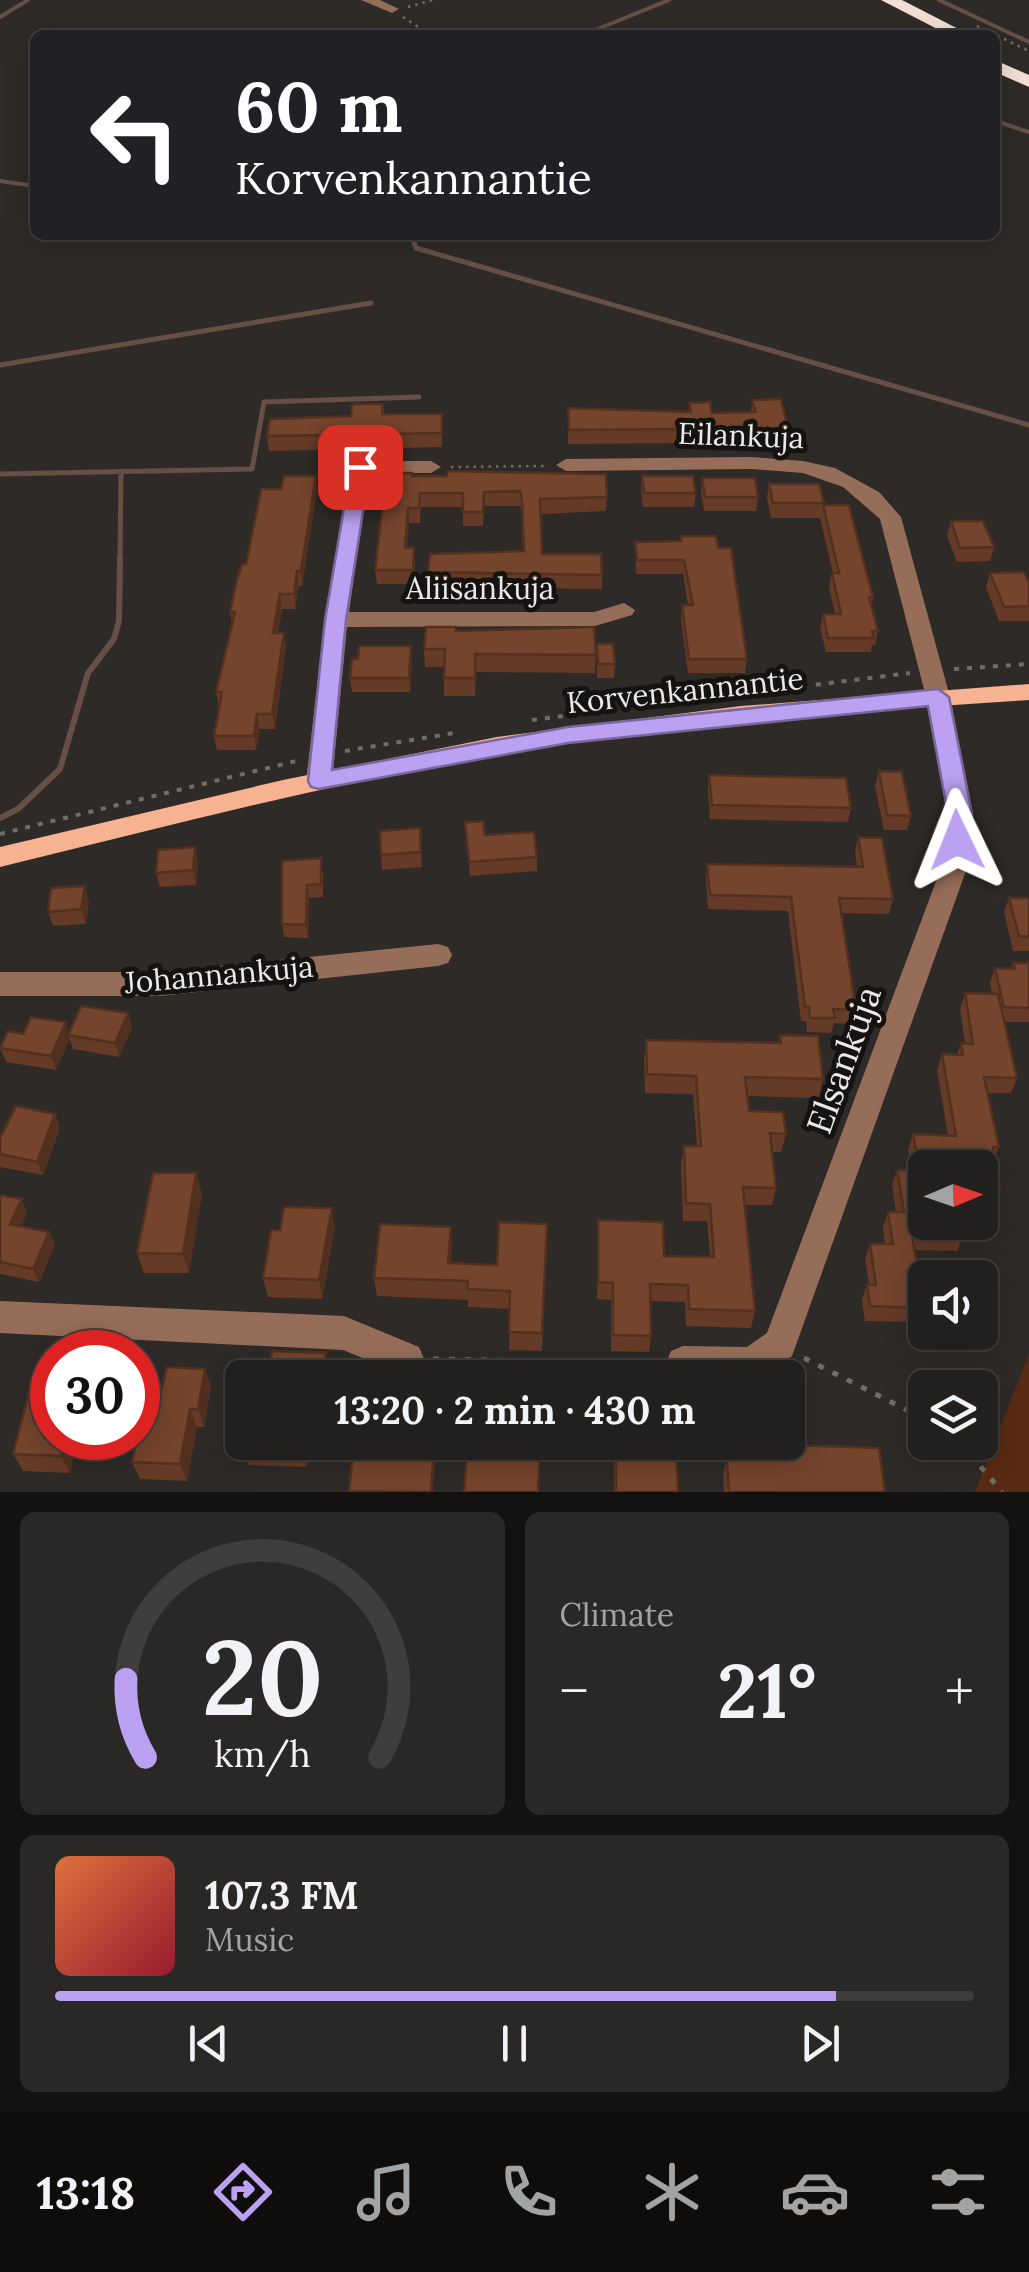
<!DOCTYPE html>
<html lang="en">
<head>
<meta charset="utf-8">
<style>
	body { margin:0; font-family:Lora,serif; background:#2a2827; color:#f1f3f6; height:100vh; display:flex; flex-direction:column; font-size:38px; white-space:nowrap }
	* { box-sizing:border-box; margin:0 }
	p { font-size:32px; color:#a2a3a4 }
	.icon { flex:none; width:55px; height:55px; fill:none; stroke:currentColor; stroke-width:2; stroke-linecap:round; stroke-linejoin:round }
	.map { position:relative; height:1492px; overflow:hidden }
	.details { display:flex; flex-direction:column; gap:20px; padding:20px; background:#131210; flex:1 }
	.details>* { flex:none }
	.guide { position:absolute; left:30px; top:30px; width:970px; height:210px; border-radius:15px; box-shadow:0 5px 25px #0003,0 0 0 2px #3f3e3c; background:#202124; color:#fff; overflow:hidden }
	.needle { width:65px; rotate:88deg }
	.buttons { position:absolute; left:908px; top:1150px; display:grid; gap:20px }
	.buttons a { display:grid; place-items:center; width:90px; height:90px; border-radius:15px; background:#22201e; box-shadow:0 5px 25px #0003,0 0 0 2px #3f3e3c; font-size:50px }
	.speed { position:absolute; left:30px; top:1330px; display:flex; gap:20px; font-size:50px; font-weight:700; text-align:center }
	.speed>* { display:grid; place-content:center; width:130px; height:130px; border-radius:50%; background:#22201e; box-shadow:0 5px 25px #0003,0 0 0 2px #3f3e3c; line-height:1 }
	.speed .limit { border:15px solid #d22; background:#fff; color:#111 }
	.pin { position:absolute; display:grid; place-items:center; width:85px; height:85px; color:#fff; margin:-42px; border-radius:20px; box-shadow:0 5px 15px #0006 }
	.me { position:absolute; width:110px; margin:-55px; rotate:358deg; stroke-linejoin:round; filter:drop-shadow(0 0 8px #0008) }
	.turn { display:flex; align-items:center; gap:35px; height:210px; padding:0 40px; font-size:45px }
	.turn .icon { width:130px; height:130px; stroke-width:2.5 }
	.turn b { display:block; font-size:70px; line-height:85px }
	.big { font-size:75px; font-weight:700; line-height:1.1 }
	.details .card { flex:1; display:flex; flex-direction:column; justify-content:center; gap:15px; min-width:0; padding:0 35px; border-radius:15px; background:#2a2827 }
	.details .dial { align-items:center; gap:0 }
	.dial svg { height:260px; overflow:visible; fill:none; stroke:#3f3e3c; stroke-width:7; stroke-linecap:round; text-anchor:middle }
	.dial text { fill:#f1f3f6; stroke:none }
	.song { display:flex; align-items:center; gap:30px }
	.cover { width:120px; height:120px; border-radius:15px; background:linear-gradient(135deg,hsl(20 70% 55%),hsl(350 70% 35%)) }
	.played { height:10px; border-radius:5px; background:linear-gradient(90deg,#bca0f2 85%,#3f3e3c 85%) }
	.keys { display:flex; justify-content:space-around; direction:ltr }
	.heat { display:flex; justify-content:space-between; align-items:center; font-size:55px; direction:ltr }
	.details .tiles { flex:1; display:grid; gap:20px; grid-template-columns:1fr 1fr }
	.card:last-child { grid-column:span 2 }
	.trip { position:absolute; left:225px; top:1360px; width:580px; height:100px; border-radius:15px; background:#22201e; box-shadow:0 5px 25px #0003,0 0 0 2px #3f3e3c; font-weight:700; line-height:100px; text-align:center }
	.menu { display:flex; height:160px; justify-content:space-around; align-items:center; background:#0e0d0c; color:#a2a3a4 }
	.menu .icon { width:70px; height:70px }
	.menu .current { color:#bca0f2 }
	.menu b { font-size:45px; color:#f1f3f6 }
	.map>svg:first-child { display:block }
	.green { fill:#592b13 }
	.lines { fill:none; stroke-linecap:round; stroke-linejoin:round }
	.stream-far2 { stroke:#674f45; stroke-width:4 }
	.stream-far1 { stroke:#674f45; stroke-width:5 }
	.stream { stroke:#674f45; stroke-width:6 }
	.path-far2 { stroke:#716d6b; stroke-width:2.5; stroke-dasharray:2.5 5; stroke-linecap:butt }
	.path-far1 { stroke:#716d6b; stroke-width:4; stroke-dasharray:5 8; stroke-linecap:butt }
	.path { stroke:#716d6b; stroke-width:5; stroke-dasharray:6 10; stroke-linecap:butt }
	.minor { fill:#966d58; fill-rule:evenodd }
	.major { fill:#f7b391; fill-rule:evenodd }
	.highway { fill:#f4ded4; fill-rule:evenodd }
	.wall { fill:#653a26 }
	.shaded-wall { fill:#52301f }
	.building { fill:#75442c; stroke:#52301f; stroke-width:2.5 }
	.route { fill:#bca0f2; stroke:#7a689d; stroke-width:2.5 }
	.labels { text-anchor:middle; stroke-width:10; stroke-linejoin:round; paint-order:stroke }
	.street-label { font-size:30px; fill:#ebe8e7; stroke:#151312 }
	.near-street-label { font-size:35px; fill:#ebe8e7; stroke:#151312 }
</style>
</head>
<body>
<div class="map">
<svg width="1029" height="1492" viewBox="0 0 1029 1492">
	<rect width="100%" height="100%" fill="#2e2a28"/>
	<!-- green -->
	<path class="green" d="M1029 1354V1492H975Z"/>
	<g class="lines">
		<!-- stream-far2 -->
		<g class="stream-far2">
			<path d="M939 0 1029 42"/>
			<path d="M0 17 28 0"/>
			<path d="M583 35 669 0"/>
			<path d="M995 121 1029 132"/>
			<path d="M0 181 35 186"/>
			<path d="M411 235 415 245"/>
		</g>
		<!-- stream-far1 -->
		<g class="stream-far1">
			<path d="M414 242 416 248 1029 425"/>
			<path d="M0 365 371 303"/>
			<path d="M0 474 252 469 264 402 419 397"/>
			<path d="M120 559 121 471"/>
		</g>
		<!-- stream -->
		<path class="stream" d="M0 818 18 809 60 769 88 673 114 639 119 621 120 557"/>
		<!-- path-far2 -->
		<g class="path-far2">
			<path d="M408 7 432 0"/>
			<path d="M403 17 430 35"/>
			<path d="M977 26 1029 51"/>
			<path d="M451 467 546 466"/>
		</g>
		<!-- path-far1 -->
		<g class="path-far1">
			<path d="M954 669 1029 664"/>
			<path d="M532 720 910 673"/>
			<path d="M345 751 454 733"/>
			<path d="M0 834 296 761"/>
		</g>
		<!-- path -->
		<g class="path">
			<path d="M804 1358 925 1419"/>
			<path d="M433 1359 659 1363"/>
			<path d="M960 1442 1002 1492"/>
		</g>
		<!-- minor -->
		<g class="minor">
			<path d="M361 0H380L399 9 392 13Z"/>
			<path d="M751 457 803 461 835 468 879 492 901 517 950 697 973 814 967 868 792 1356 761 1378H677L671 1375 666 1363 671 1351 683 1346 747 1347 767 1333 941 868 947 814 926 697 880 519 843 487 803 473 751 469 566 471 556 465 566 459Z"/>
			<path d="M360 461H431L441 467 431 473H369L349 612H594L624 603 635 610 632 615 595 626 347 627 332 781 328 788H310L306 781 325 620 350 467Z"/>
			<path d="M438 944 448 947 452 955 448 963 438 966 160 996H0V972H160Z"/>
			<path d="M0 1301 344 1316 419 1347 424 1359 419 1371 407 1376 343 1350 0 1333Z"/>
		</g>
		<!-- major -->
		<path class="major" d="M1029 684V700C850 711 671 725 495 755 328 784 164 827 0 867V847L283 780 497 737 741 706Z"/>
		<!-- highway -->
		<g class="highway">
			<path d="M881 0H902L970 35H949Z"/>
			<path d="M995 60 1029 75V87L995 72Z"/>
		</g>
	</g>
	<!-- wall -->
	<g class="wall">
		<path d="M752 400 788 428 786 442 568 444V408L689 411V403L712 413 751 412Z"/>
		<path d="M383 404 384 414H442V447L269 451 267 436 351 416Z"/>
		<path d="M412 476 607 497 606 511 540 514 542 554 602 575V589L429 587 428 572 523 551 522 514 520 506H484L483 526H463V507H421L420 523H409L407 548 415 563 414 584H377L375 570Z"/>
		<path d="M642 476 696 493 694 507H643L641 490Z"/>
		<path d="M702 478 758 497 756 511H704L701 492Z"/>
		<path d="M769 484H819L823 505 873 597 872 605 878 631 875 645H872L871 652H826L820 628 823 614H835L829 587 832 573H833L820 518H771L767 498Z"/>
		<path d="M317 490 302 586H299L295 609H282L278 633 286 647 275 729H260L256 750H217L214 736 219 707 216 692 232 623 230 612 246 564Z"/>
		<path d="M951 521 994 547 990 561 957 562 947 536Z"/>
		<path d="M681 536 718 548 747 659 745 673H688L681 620 682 605H688L683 574H636L635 542 680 541Z"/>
		<path d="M990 573 1029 583V621H999L986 587Z"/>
		<path d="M457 631 596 655 595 673 476 672 475 696H444V667H425L424 649Z"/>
		<path d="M597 644 615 664 614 678H597Z"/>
		<path d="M412 660 410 692H352L350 678Z"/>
		<path d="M879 771 911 816 907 830H884L875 786Z"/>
		<path d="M709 775 851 808 848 822 710 819 708 790Z"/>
		<path d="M465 822 485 835 537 857V871L470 876Z"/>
		<path d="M420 828 422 867 382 870 380 831Z"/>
		<path d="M858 837 893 899 889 914 841 913 856 1010 852 1024 834 1023 831 1033 807 1032 806 1021H801L788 911 708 909 706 878 707 864 857 867 855 852Z"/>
		<path d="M195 847 198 862 196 885 160 887 156 873Z"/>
		<path d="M282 861 323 872V897L309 898 308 938 284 937 282 924Z"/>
		<path d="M1009 898H1029V951H1013L1004 912Z"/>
		<path d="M89 901 86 924 53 926 48 912Z"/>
		<path d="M1013 963H1029V1022H1004L1017 1078 1011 1093H987L999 1147 995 1157 1000 1188 993 1203 980 1202V1168H925L963 1236 957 1251 915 1250 924 1308 918 1322 865 1321 862 1300 867 1285H869L865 1259 870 1244H885L883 1226 888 1212H896L892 1185 897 1170 912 1171 908 1150 913 1134 948 1135 937 1070 942 1054 957 1055 961 1043H965L960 1009 965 993 992 994 990 983 995 968 1011 969Z"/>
		<path d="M128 1013 132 1028 119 1057 73 1049 70 1039 56 1070 6 1062 0 1048 23 1034 69 1032Z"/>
		<path d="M780 1035 823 1079 819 1098 747 1096 749 1111 786 1134 781 1152H772L776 1188 772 1205H745L755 1311 751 1328 686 1326 685 1302 651 1301V1336L649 1352 611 1351V1300L597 1299 598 1220 664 1256 710 1257 707 1221H683L681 1164 684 1146H697L693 1094 645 1093 644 1058 646 1040 778 1043Z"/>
		<path d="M55 1114 60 1128 43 1175 0 1167V1138Z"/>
		<path d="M196 1173 202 1194 189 1273H144L137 1253Z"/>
		<path d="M0 1195 27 1213 21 1226 49 1232 55 1245 39 1282 0 1274Z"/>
		<path d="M547 1224 542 1351 509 1350 510 1309 468 1307V1300L377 1296 374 1278 451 1227V1263L497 1265Z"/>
		<path d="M335 1228 322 1299 268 1297 263 1278Z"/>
		<path d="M205 1369 211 1387 204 1427H197L187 1481 140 1479 132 1462 160 1396Z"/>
		<path d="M52 1438H78L70 1473 23 1471 13 1454Z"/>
		<path d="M244 1442H310L307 1467 249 1465 243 1448Z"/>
		<path d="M616 1442 678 1492H614V1460Z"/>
		<path d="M750 1442H787L788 1445 885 1492H724L723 1474 727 1459H751Z"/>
	</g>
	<!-- shaded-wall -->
	<g class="shaded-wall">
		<path d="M316 476 317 490 302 586 301 571Z"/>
		<path d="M408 508 409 523 406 563 405 548Z"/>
		<path d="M297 571 299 586 295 609 294 594Z"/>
		<path d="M280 594 282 609 275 648 273 633Z"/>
		<path d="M284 633 286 647 275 729 272 714Z"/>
		<path d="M411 646 412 660 410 692 409 678Z"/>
		<path d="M257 714 260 729 256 750 254 736Z"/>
		<path d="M195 847 198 862 196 885 193 870Z"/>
		<path d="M307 885 309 898 308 938 306 925Z"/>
		<path d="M85 886 89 901 86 924 81 909Z"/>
		<path d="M128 1013 132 1028 119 1057 115 1043Z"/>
		<path d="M66 1022 70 1035H68L70 1039 56 1070 51 1056Z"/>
		<path d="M55 1114 60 1128 43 1175 37 1162Z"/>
		<path d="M196 1173 202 1194 189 1273 183 1254Z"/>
		<path d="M22 1199 27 1213 16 1237 10 1224Z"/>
		<path d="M332 1208 335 1228 322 1299 319 1280Z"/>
		<path d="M451 1227 452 1246 450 1282 448 1263Z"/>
		<path d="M49 1232 55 1245 39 1282 33 1269Z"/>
		<path d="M326 1353 330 1372 329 1378H323Z"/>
		<path d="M205 1369 211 1387 204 1427 198 1409Z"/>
		<path d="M190 1409 197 1427 187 1481 180 1464Z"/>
		<path d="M65 1438H78L70 1473 61 1456Z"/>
		<path d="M304 1442H310L307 1467 303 1450Z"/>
		<path d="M434 1442H437L433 1492H431Z"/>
	</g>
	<!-- building -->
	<g class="building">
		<path d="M781 399 788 428 569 430 568 408 691 412 689 403 710 402 712 413 756 412 752 400Z"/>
		<path d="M352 404H383L382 414H442V433L267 436 270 419 351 416Z"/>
		<path d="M447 471 606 474 607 497 540 499 542 554H601L602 575 428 572 430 554 524 551 522 500 520 491 484 492 483 512H463V493H420L419 508H408L405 548H414L413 570H375L386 473H412V476H447Z"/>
		<path d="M284 476H316L301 571H297L294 594H280L273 633H284L272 714H257L254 736H214L222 692H216L235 612H230L236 583 242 564H246L261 489H281Z"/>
		<path d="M642 476H693L696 493H644Z"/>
		<path d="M702 478H755L758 497H705Z"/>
		<path d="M769 484H819L824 503H773Z"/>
		<path d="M823 505H849L873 597H869L878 631H872L874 638H828L823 614H841L832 573H839Z"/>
		<path d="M951 521H983L994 547 960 548Z"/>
		<path d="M681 536H716L718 548H731L747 659H689L682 605H693L684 560H637L635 542 681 541Z"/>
		<path d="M1024 572 1029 583V606L1004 607 990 573Z"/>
		<path d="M426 627H456V631L594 627 596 655 475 654V678H444L445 649H424Z"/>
		<path d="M597 644H613L615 664H598Z"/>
		<path d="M359 646H411L409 678H350L352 659H358Z"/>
		<path d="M879 771 902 772 911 816 887 815Z"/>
		<path d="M709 775 846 778 851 808 712 805Z"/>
		<path d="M483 821 485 835 534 832 537 857 469 862 465 822Z"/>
		<path d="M420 828 421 852 381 855 380 831Z"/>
		<path d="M858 837 882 838 893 899 839 898 856 1010 833 1009 835 1018H810L809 1007H805L791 897 710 895 707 864 863 867Z"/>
		<path d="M195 847 193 870 156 873 158 850Z"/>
		<path d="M321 858V884L307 885 306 925 282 924V861Z"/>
		<path d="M85 886 81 909 48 912 51 888Z"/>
		<path d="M1009 898H1029V937L1019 936Z"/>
		<path d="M1013 963H1029V1008L1004 1007 995 968 1015 969Z"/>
		<path d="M965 993 998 994 1017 1078 984 1077 999 1147H993L1000 1188 980 1187V1168H925V1222H960L963 1236 912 1235 924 1308 870 1306 867 1285H876L870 1244H893L888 1212H904L897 1170 920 1171 913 1134 956 1136 942 1054 963 1055 961 1043 973 1044Z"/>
		<path d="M81 1006 128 1013 115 1043 68 1035Z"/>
		<path d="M31 1017 66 1022 51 1056 0 1048 8 1031 23 1034Z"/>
		<path d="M780 1035 818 1036 823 1079 745 1077 749 1111 783 1112 786 1134 770 1133 776 1188 743 1187 755 1311 689 1309 688 1285 650 1284 651 1336 613 1335V1283L598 1282V1220L663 1222 664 1256 714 1257 710 1204 686 1203 684 1146H701L696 1076 647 1074 646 1040 781 1043Z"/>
		<path d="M16 1106 55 1114 37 1162 0 1154V1138Z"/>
		<path d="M153 1173H196L183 1254 137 1253Z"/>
		<path d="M0 1195 22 1199 10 1224 49 1232 33 1269 0 1262Z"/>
		<path d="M284 1207 332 1208 319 1280 263 1278 271 1230H280Z"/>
		<path d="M499 1222 547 1224 542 1333 509 1332 510 1291 467 1289 468 1281 374 1278 380 1224 451 1227 448 1263 497 1265Z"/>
		<path d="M272 1351 326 1353 323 1378H268Z"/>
		<path d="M52 1359V1438H65L61 1456 13 1454 30 1388H45Z"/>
		<path d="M167 1367 205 1369 198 1409H190L180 1464 132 1462 146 1396H160Z"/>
		<path d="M471 1374 519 1375V1378H471Z"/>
		<path d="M244 1442H304L303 1450 243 1448Z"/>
		<path d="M354 1442H434L431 1492 349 1491Z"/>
		<path d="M487 1442H540L538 1492H464L467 1450 486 1451Z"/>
		<path d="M616 1442H676L678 1492H616Z"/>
		<path d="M755 1442H787L788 1445 879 1448 885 1492H729L727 1459 756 1460Z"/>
	</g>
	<!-- route -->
	<path class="route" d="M360 461 370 467 346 620 332 770 568 727 938 689 949 697 972 814 966 847 957 850 945 840 948 814 928 706 568 743 319 789 311 787 308 781 325 620 351 467Z"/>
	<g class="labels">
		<!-- street labels -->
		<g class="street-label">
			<text transform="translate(741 436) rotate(2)" y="10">Eilankuja</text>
			<text x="480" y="599">Aliisankuja</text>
			<text transform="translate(685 691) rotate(-6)" y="10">Korvenkannantie</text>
			<text transform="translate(219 975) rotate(-5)" y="10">Johannankuja</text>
		</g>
		<!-- near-street labels -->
		<g class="near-street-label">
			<text transform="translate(844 1060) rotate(-70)" y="12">Elsankuja</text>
		</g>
	</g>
</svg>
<div class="buttons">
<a><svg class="needle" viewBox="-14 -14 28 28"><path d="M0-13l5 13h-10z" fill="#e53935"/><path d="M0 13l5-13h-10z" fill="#a2a3a4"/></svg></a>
<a><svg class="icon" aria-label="sound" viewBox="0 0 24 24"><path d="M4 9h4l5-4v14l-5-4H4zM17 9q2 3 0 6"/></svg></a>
<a><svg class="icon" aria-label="layers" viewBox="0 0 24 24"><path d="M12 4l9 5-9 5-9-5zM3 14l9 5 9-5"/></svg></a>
</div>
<div class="speed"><div class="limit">30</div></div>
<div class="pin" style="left:360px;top:467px;background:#d93025"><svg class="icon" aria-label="arrive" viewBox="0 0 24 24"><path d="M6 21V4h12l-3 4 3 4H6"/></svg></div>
<svg class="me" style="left:957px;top:840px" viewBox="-20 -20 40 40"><path d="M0-17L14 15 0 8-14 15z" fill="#bca0f2" stroke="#fff" stroke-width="4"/></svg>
<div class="trip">13:20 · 2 min · 430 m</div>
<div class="guide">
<div class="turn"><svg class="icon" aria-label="left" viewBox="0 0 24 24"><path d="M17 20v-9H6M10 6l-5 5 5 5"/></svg><div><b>60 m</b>Korvenkannantie</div></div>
</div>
</div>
<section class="details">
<div class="tiles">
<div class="card dial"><svg viewBox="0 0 100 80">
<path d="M14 69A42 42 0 1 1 86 69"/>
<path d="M14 69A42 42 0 0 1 8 45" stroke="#bca0f2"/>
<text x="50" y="56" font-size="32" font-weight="700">20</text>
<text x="50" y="72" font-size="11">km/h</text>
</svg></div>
<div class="card"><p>Climate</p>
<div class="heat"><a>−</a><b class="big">21°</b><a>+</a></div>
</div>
<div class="card">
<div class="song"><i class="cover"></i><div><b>107.3 FM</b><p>Music</p></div></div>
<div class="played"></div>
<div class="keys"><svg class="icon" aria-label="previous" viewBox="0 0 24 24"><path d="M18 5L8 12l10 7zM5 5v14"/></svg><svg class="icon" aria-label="pause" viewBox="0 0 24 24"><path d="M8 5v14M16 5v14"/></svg><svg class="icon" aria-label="next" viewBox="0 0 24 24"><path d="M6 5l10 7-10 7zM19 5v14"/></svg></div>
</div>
</div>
</section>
<nav class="menu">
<b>13:18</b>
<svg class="icon current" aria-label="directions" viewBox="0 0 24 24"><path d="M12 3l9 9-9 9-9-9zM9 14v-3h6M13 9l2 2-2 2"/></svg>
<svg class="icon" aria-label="music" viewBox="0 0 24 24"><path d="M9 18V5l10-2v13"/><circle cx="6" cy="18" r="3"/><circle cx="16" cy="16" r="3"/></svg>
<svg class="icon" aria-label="phone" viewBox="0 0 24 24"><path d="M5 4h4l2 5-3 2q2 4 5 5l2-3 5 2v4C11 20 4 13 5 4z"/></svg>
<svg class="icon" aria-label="climate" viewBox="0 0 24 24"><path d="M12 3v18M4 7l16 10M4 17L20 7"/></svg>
<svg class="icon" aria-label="car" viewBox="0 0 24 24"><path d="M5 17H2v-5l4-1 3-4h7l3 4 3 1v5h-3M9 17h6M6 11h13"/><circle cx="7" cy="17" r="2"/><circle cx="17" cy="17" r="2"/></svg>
<svg class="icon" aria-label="filters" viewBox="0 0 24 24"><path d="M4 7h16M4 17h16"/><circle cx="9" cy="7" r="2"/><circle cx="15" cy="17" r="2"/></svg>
</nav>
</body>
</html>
